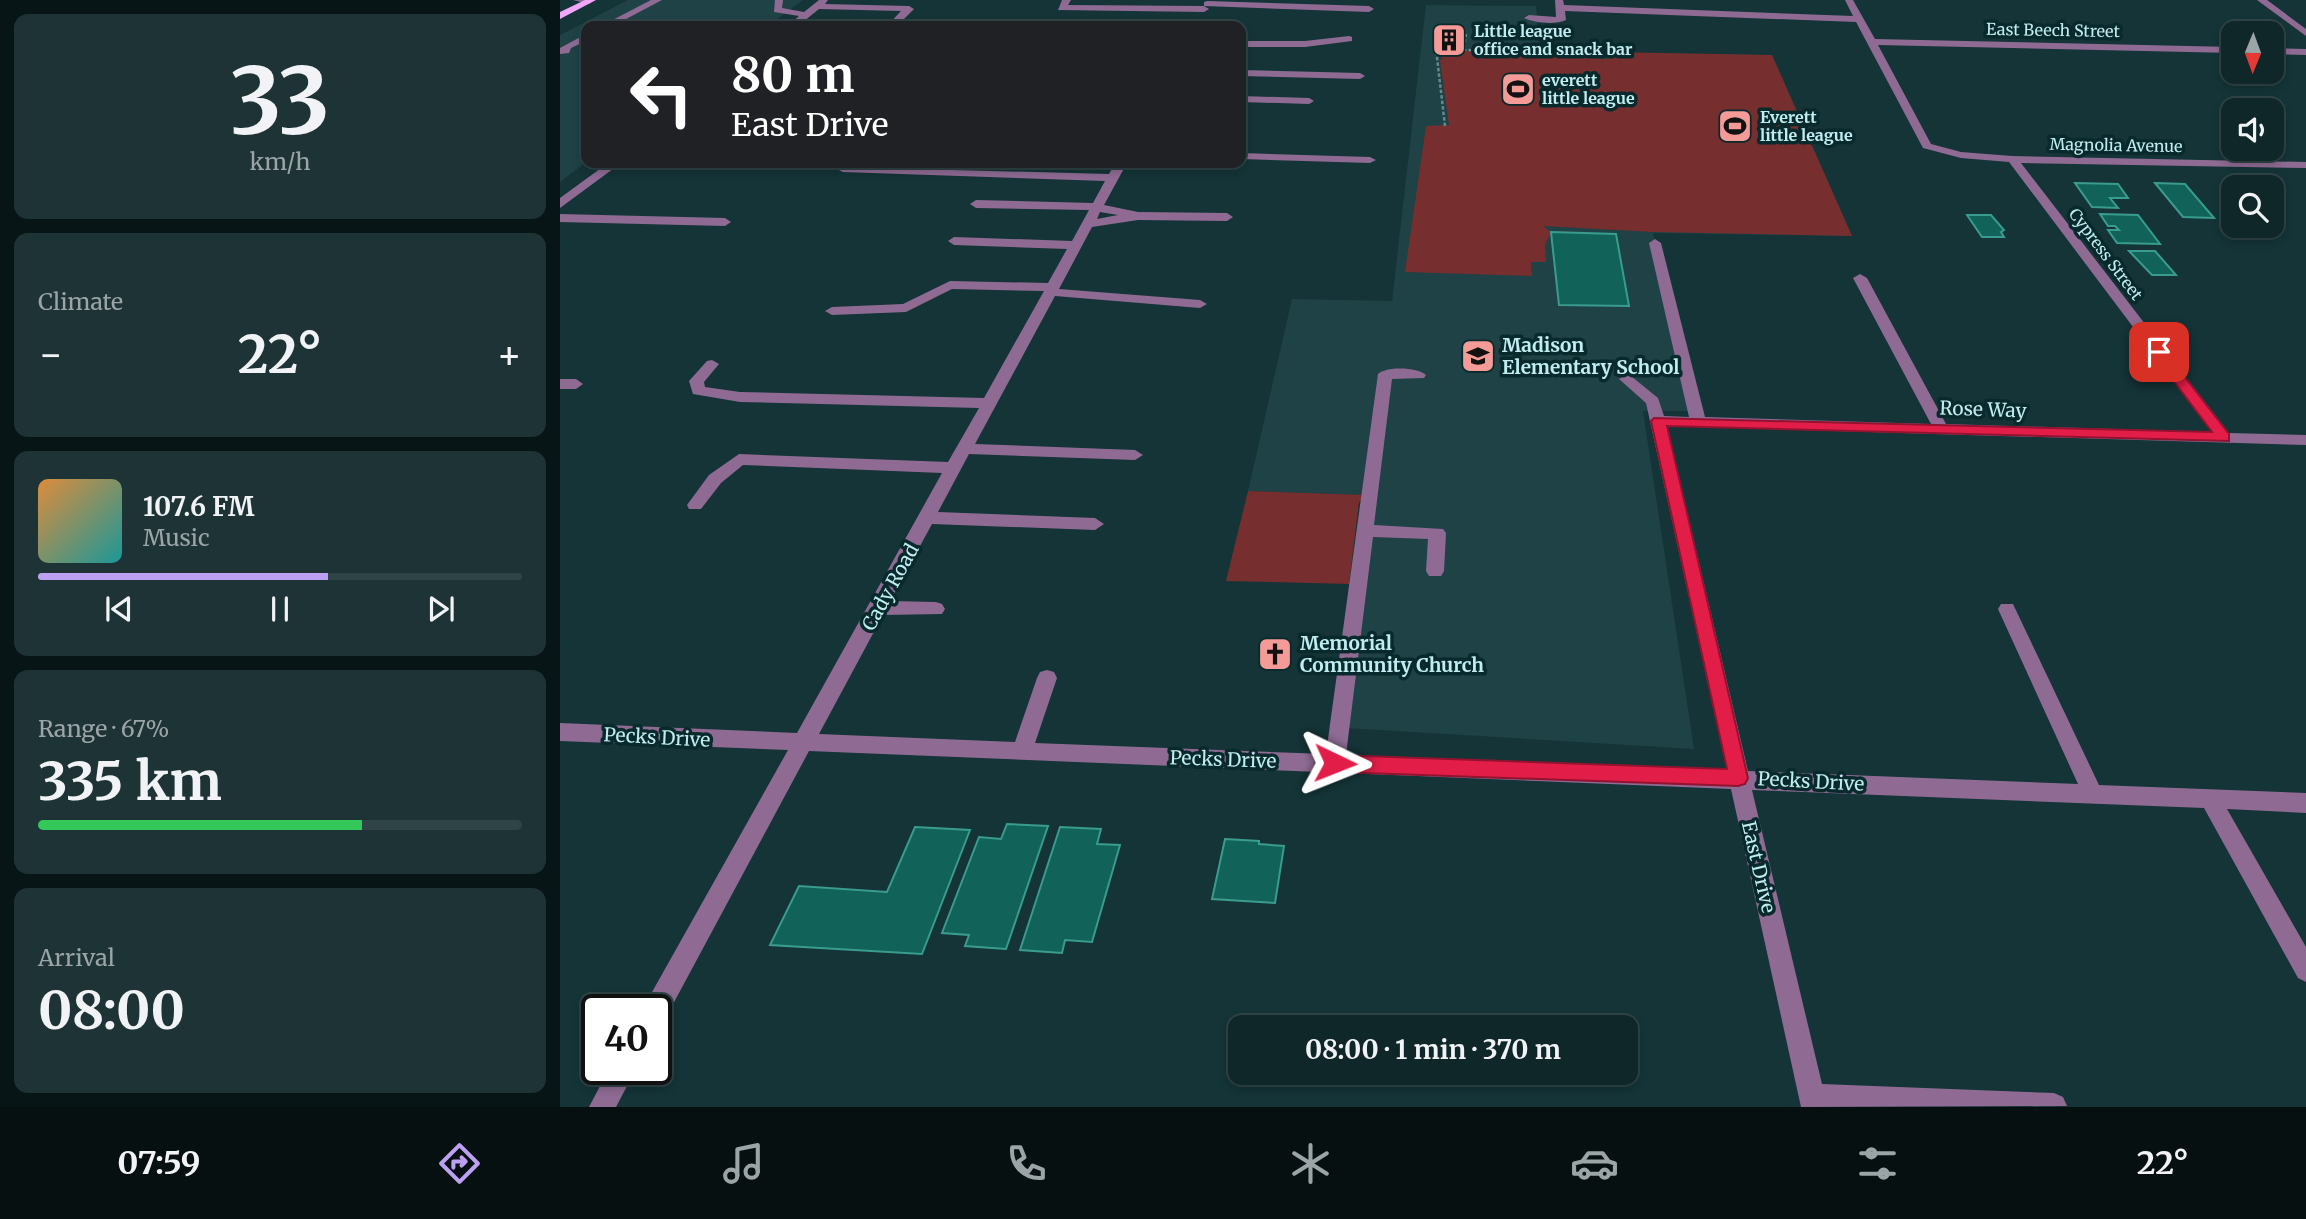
<!DOCTYPE html>
<html lang="en">
<head>
<meta charset="utf-8">
<style>
	body { margin:0; font-family:Merriweather,serif; background:#1d3335; color:#f1f3f6; height:100vh; display:flex; flex-direction:column; font-size:26px; white-space:nowrap }
	* { box-sizing:border-box; margin:0 }
	p { font-size:23px; color:#9ba5a8 }
	.icon { flex:none; width:38px; height:38px; fill:none; stroke:currentColor; stroke-width:2; stroke-linecap:round; stroke-linejoin:round }
	.map { position:relative; flex:1; overflow:hidden }
	.panel { display:flex; flex-direction:column; gap:14px; padding:14px; background:#081517; width:560px }
	.panel>* { flex:none }
	.top-card { position:absolute; left:21px; top:21px; width:665px; height:147px; border-radius:14px; box-shadow:0 4px 10px #0003,0 0 0 2px #2f4446; background:#202124; color:#fff; overflow:hidden }
	.needle { width:46px; rotate:181deg }
	.controls { position:absolute; left:1661px; top:21px; display:grid; gap:14px }
	.controls a { display:grid; place-items:center; width:63px; height:63px; border-radius:14px; background:#0f2729; box-shadow:0 4px 10px #0003,0 0 0 2px #2f4446; font-size:35px }
	.speed { position:absolute; left:21px; top:994px; display:flex; gap:14px; font-size:35px; font-weight:700; text-align:center }
	.speed>* { display:grid; place-content:center; width:91px; height:91px; border-radius:50%; background:#0f2729; box-shadow:0 4px 10px #0003,0 0 0 2px #2f4446; line-height:1 }
	.speed .limit { border:4px solid #111; border-radius:10px; background:#fff; color:#111 }
	.pin { position:absolute; display:grid; place-items:center; width:60px; height:60px; color:#fff; margin:-30px; border-radius:14px; box-shadow:0 4px 10px #0006 }
	.me { position:absolute; width:77px; margin:-38px; rotate:92deg; stroke-linejoin:round; filter:drop-shadow(0 0 5px #0008) }
	.turn { display:flex; align-items:center; gap:24px; height:147px; padding:0 35px; font-size:32px }
	.turn .icon { width:91px; height:91px; stroke-width:2.5 }
	.turn b { display:block; font-size:49px; line-height:60px }
	.big { font-size:52px; font-weight:700; line-height:1.1 }
	.panel .tile { flex:1; display:flex; flex-direction:column; justify-content:center; gap:10px; min-width:0; padding:0 24px; border-radius:14px; background:#1d3335 }
	.panel .dial { align-items:center; gap:0 }
	.dial b { font-size:91px; line-height:1 }
	.song { display:flex; align-items:center; gap:21px }
	.cover { width:84px; height:84px; border-radius:10px; background:linear-gradient(135deg,hsl(30 70% 55%),hsl(180 70% 35%)) }
	.played { height:7px; border-radius:4px; background:linear-gradient(90deg,#bca0f2 60%,#2f4446 60%) }
	.keys { display:flex; justify-content:space-around; direction:ltr }
	.heat { display:flex; justify-content:space-between; align-items:center; font-size:38px; direction:ltr }
	.charge { height:10px; border-radius:5px; background:linear-gradient(90deg,#34c759 67%,#2f4446 0) }
	.trip { position:absolute; left:668px; top:1015px; width:410px; height:70px; border-radius:14px; background:#0f2729; box-shadow:0 4px 10px #0003,0 0 0 2px #2f4446; font-weight:700; line-height:70px; text-align:center }
	.tab-bar { display:flex; height:112px; justify-content:space-around; align-items:center; background:#061010; color:#9ba5a8 }
	.tab-bar .icon { width:49px; height:49px }
	.tab-bar .on { color:#bca0f2 }
	.tab-bar b { font-size:32px; color:#f1f3f6 }
	main { display:flex; flex:1; min-height:0 }
	.map>svg:first-child { display:block }
	.built { fill:#1e4246 }
	.green { fill:#762e2f }
	.building { fill:#116258; stroke:#399c8e; stroke-width:2 }
	.lines { fill:none; stroke-linecap:round; stroke-linejoin:round }
	.path { stroke:#648a8e; stroke-width:2.5; stroke-dasharray:3.5 2; stroke-linecap:butt }
	.minor { fill:#8f6b94; fill-rule:evenodd }
	.major { fill:#f1a6fb; fill-rule:evenodd }
	.route { fill:#e11d48; stroke:#92132f; stroke-width:2 }
	.labels { text-anchor:middle; stroke-width:7; stroke-linejoin:round; paint-order:stroke }
	.far-street-label { font-size:16px; fill:#c0edf1; stroke:#092a2c }
	.far-poi-label { font-size:16px; font-weight:bold; fill:#c0edf1; stroke:#092a2c; text-anchor:start }
	.poi-label { font-size:19px; font-weight:bold; fill:#c0edf1; stroke:#092a2c; text-anchor:start }
	.street-label { font-size:19px; fill:#c0edf1; stroke:#092a2c }
</style>
</head>
<body>
<main>
<section class="panel">
<div class="tile dial"><b>33</b><p>km/h</p></div>
<div class="tile"><p>Climate</p>
<div class="heat"><a>−</a><b class="big">22°</b><a>+</a></div>
</div>
<div class="tile">
<div class="song"><i class="cover"></i><div><b>107.6 FM</b><p>Music</p></div></div>
<div class="played"></div>
<div class="keys"><svg class="icon" aria-label="previous" viewBox="0 0 24 24"><path d="M18 5L8 12l10 7zM5 5v14"/></svg><svg class="icon" aria-label="pause" viewBox="0 0 24 24"><path d="M8 5v14M16 5v14"/></svg><svg class="icon" aria-label="next" viewBox="0 0 24 24"><path d="M6 5l10 7-10 7zM19 5v14"/></svg></div>
</div>
<div class="tile"><p>Range · 67%</p><b class="big">335 km</b><div class="charge"></div></div>
<div class="tile"><p>Arrival</p><b class="big">08:00</b></div>
</section>
<div class="map">
<svg width="1746" height="1107" viewBox="0 0 1746 1107">
	<rect width="100%" height="100%" fill="#143437"/>
	<!-- built -->
	<g class="built">
		<path d="M68 0H243L208 26H26V162L0 182V35Z"/>
		<path d="M866 5 976 6 980 51 1212 55 1292 236 1093 233 1128 411H1083L1134 749 769 727 807 495 688 491 732 299 832 301Z"/>
	</g>
	<!-- green -->
	<g class="green">
		<path d="M910 50 1047 59V52L1212 55 1292 236 1093 232 983 226 991 232 985 245 986 262H971L972 276 845 272 866 126 889 125 880 61 884 54Z"/>
		<path d="M688 491 807 495 799 502 789 584 666 581Z"/>
	</g>
	<!-- building -->
	<g class="building">
		<path d="M87 20 164 26H75Z"/>
		<path d="M884 33 896 34 894 47H883Z"/>
		<path d="M1515 183 1558 184 1568 198H1550L1558 208 1532 207Z"/>
		<path d="M1595 183 1625 184 1654 218 1623 217Z"/>
		<path d="M1540 214 1578 215 1600 244 1557 243 1548 230H1559L1555 226H1548Z"/>
		<path d="M1407 215H1431L1444 230 1441 232 1444 237H1422Z"/>
		<path d="M991 232 1056 234 1069 306 999 305Z"/>
		<path d="M1569 251H1595L1616 275H1592Z"/>
		<path d="M447 824 488 826 446 949 405 946 409 935 382 933 419 837 441 839Z"/>
		<path d="M355 827 410 830 362 954 210 945 239 886 327 892Z"/>
		<path d="M500 827 541 829 537 844 560 845 532 942 505 940 502 953 460 950Z"/>
		<path d="M665 839 699 841V844L724 846 715 903 652 899Z"/>
	</g>
	<g class="lines">
		<!-- path -->
		<g class="path">
			<path d="M904 48 906 34"/>
			<path d="M885 126 876 49 969 52"/>
		</g>
		<!-- minor -->
		<g class="minor">
			<path d="M13 0H33V1L29 4Z"/>
			<path d="M91 0H102L53 26H41Z"/>
			<path d="M215 0H223L222 8 244 12 259 0H268L265 4 349 6 354 9 337 26H327L341 11 259 9 238 26H228L239 16 214 12Z"/>
			<path d="M502 0H511L508 5 644 6 649 9 644 12 498 10Z"/>
			<path d="M995 0H1003L1004 5 1293 16 1285 0H1293L1315 39 1673 47V53L1318 45 1371 144 1401 152 1452 156 1746 162V168L1461 163 1669 433 1746 435V445L1107 426 1188 771 1518 784 1438 609 1441 604H1453L1539 785 1746 793V813L1667 809 1746 947V982L1738 978 1644 808 1192 790 1262 1084 1494 1093 1503 1097 1507 1106 1241 1107 1171 789 249 751 105 1019 96 1022V1010H84L87 1001 228 750 0 741V723L237 733 382 473 183 465 161 483 141 509H129L127 505 149 475 179 454 388 462 419 408 180 402 133 394 129 381 147 361 152 360 159 364 144 382 145 387 180 392 424 398 484 291 392 289 346 312 272 315 265 311 272 307 343 304 390 281 488 283 507 249 394 245 388 241 394 237 512 241 529 210 416 208 410 204 416 200 533 203 545 181 283 172 277 169 279 167 549 174 555 163H567L544 205 578 212 667 213 673 217 667 221 578 220 532 227 499 289 640 300 647 304 640 308 495 296 415 444 575 450 583 455 575 460 409 454 378 512 535 518 544 524 535 530 372 524 330 601 376 602 382 604 385 609 382 614 323 615 259 734 455 742 477 678 480 672 487 670 494 672 497 678 475 743 766 754 818 374C826 366 858 367 866 375L864 378 832 379 814 525 883 529 886 533 884 571 881 576H869L866 571 868 539 813 537 786 755 1167 770 1086 403 1059 379 1066 374 1071 376 1098 398 1104 416 1129 417 1089 243 1095 239 1101 243 1145 417 1371 424 1293 278 1300 274 1307 278 1386 424 1652 432 1449 162 1401 158 1363 148 1296 22 1005 11 1006 20C996 25 974 23 964 18L969 15 996 17ZM540 212 558 215 537 219Z"/>
			<path d="M1697 0H1707L1746 29V36Z"/>
			<path d="M647 1 809 6 814 9 809 12 644 6V2Z"/>
			<path d="M26 34V41L11 48 9 53 0 54V48Z"/>
			<path d="M789 36 792 37V41L745 47H681V41H745Z"/>
			<path d="M1712 48 1746 49V55L1712 54Z"/>
			<path d="M681 70 800 73 805 76 800 79 681 76Z"/>
			<path d="M681 96 749 98 754 101 749 104 681 102Z"/>
			<path d="M681 153 810 157 816 160 810 163 681 159Z"/>
			<path d="M48 163H61L0 208V198Z"/>
			<path d="M0 214 165 218 171 222 165 226 0 222Z"/>
			<path d="M0 379H16L23 384 16 389H0Z"/>
			<path d="M49 1069H76L56 1107H29Z"/>
		</g>
		<!-- major -->
		<path class="major" d="M25 0H36L0 19V12Z"/>
	</g>
	<!-- route -->
	<path class="route" d="M1599 348 1603 349 1669 434V441L1107 426 1188 778 1185 784 1178 786 775 772 768 769 765 763 768 758 775 755 1167 769 1091 421 1094 418 1652 432 1592 352Z"/>
	<!-- icons -->
	<defs>
		<g id="building-square" transform="scale(1.75)"><rect x="-9" y="-9" width="18" height="18" rx="4" fill="#f59b97" stroke="#092a2c"/><path d="M-4-6H4V6H1V3H-1V6H-4ZM-2.5-4.3h1.7v1.8h-1.7ZM.8-4.3h1.7v1.8H.8ZM-2.5-1h1.7V.8h-1.7ZM.8-1h1.7V.8H.8Z" fill="#111"/></g>
		<g id="stadium-square" transform="scale(1.75)"><rect x="-9" y="-9" width="18" height="18" rx="4" fill="#f59b97" stroke="#092a2c"/><path d="M0-5a6.5 5 0 1 0 0 10a6.5 5 0 1 0 0-10ZM-3.5-1.8h7v3.6h-7Z" fill="#111"/></g>
		<g id="school-square" transform="scale(1.75)"><rect x="-9" y="-9" width="18" height="18" rx="4" fill="#f59b97" stroke="#092a2c"/><path d="M0-5L7-2L0 1L-7-2ZM-4 1L0 2.5L4 1V4Q0 6-4 4Z" fill="#111"/></g>
		<g id="church-square" transform="scale(1.75)"><rect x="-9" y="-9" width="18" height="18" rx="4" fill="#f59b97" stroke="#092a2c"/><path d="M-1.2-6h2.4v3.5h3.3v2.4h-3.3V6h-2.4V-.1h-3.3v-2.4h3.3Z" fill="#111"/></g>
	</defs>
	<g fill-rule="evenodd">
		<use href="#building-square" x="889" y="40"/>
		<use href="#stadium-square" x="958" y="89"/>
		<use href="#stadium-square" x="1175" y="126"/>
		<use href="#school-square" x="918" y="356"/>
		<use href="#church-square" x="715" y="654"/>
	</g>
	<g class="labels">
		<!-- far-street labels -->
		<g class="far-street-label">
			<text transform="translate(1493 30) rotate(1)" y="6">East Beech Street</text>
			<text transform="translate(1556 145) rotate(1)" y="6">Magnolia Avenue</text>
			<text transform="translate(1546 254) rotate(53)" y="6">Cypress Street</text>
		</g>
		<!-- far-poi labels -->
		<g class="far-poi-label">
			<text x="914" y="37">Little league<tspan x="914" dy="18">office and snack bar</tspan></text>
			<text x="982" y="86">everett<tspan x="982" dy="18">little league</tspan></text>
			<text x="1200" y="123">Everett<tspan x="1200" dy="18">little league</tspan></text>
		</g>
		<!-- poi labels -->
		<g class="poi-label">
			<text x="942" y="352">Madison<tspan x="942" dy="22">Elementary School</tspan></text>
			<text x="740" y="650">Memorial<tspan x="740" dy="22">Community Church</tspan></text>
		</g>
		<!-- street labels -->
		<g class="street-label">
			<text transform="translate(1423 409) rotate(2)" y="7">Rose Way</text>
			<text transform="translate(330 587) rotate(-61)" y="7">Cady Road</text>
			<text transform="translate(97 737) rotate(3)" y="7">Pecks Drive</text>
			<text transform="translate(663 759) rotate(2)" y="7">Pecks Drive</text>
			<text transform="translate(1251 781) rotate(3)" y="7">Pecks Drive</text>
			<text transform="translate(1199 867) rotate(77)" y="7">East Drive</text>
		</g>
	</g>
</svg>
<div class="controls">
<a><svg class="needle" viewBox="-14 -14 28 28"><path d="M0-13l5 13h-10z" fill="#e53935"/><path d="M0 13l5-13h-10z" fill="#9ba5a8"/></svg></a>
<a><svg class="icon" aria-label="sound" viewBox="0 0 24 24"><path d="M4 9h4l5-4v14l-5-4H4zM17 9q2 3 0 6"/></svg></a>
<a><svg class="icon" aria-label="search" viewBox="0 0 24 24"><circle cx="10" cy="10" r="6"/><path d="M15 15l6 6"/></svg></a>
</div>
<div class="speed"><div class="limit">40</div></div>
<div class="pin" style="left:1599px;top:352px;background:#d93025"><svg class="icon" aria-label="arrive" viewBox="0 0 24 24"><path d="M6 21V4h12l-3 4 3 4H6"/></svg></div>
<svg class="me" style="left:775px;top:763px" viewBox="-20 -20 40 40"><path d="M0-17L14 15 0 8-14 15z" fill="#e11d48" stroke="#fff" stroke-width="4"/></svg>
<div class="trip">08:00 · 1 min · 370 m</div>
<div class="top-card">
<div class="turn"><svg class="icon" aria-label="left" viewBox="0 0 24 24"><path d="M17 20v-9H6M10 6l-5 5 5 5"/></svg><div><b>80 m</b>East Drive</div></div>
</div>
</div>
</main>
<nav class="tab-bar">
<b>07:59</b>
<svg class="icon on" aria-label="directions" viewBox="0 0 24 24"><path d="M12 3l9 9-9 9-9-9zM9 14v-3h6M13 9l2 2-2 2"/></svg>
<svg class="icon" aria-label="music" viewBox="0 0 24 24"><path d="M9 18V5l10-2v13"/><circle cx="6" cy="18" r="3"/><circle cx="16" cy="16" r="3"/></svg>
<svg class="icon" aria-label="phone" viewBox="0 0 24 24"><path d="M5 4h4l2 5-3 2q2 4 5 5l2-3 5 2v4C11 20 4 13 5 4z"/></svg>
<svg class="icon" aria-label="climate" viewBox="0 0 24 24"><path d="M12 3v18M4 7l16 10M4 17L20 7"/></svg>
<svg class="icon" aria-label="car" viewBox="0 0 24 24"><path d="M5 17H2v-5l4-1 3-4h7l3 4 3 1v5h-3M9 17h6M6 11h13"/><circle cx="7" cy="17" r="2"/><circle cx="17" cy="17" r="2"/></svg>
<svg class="icon" aria-label="filters" viewBox="0 0 24 24"><path d="M4 7h16M4 17h16"/><circle cx="9" cy="7" r="2"/><circle cx="15" cy="17" r="2"/></svg>
<b>22°</b>
</nav>
</body>
</html>
